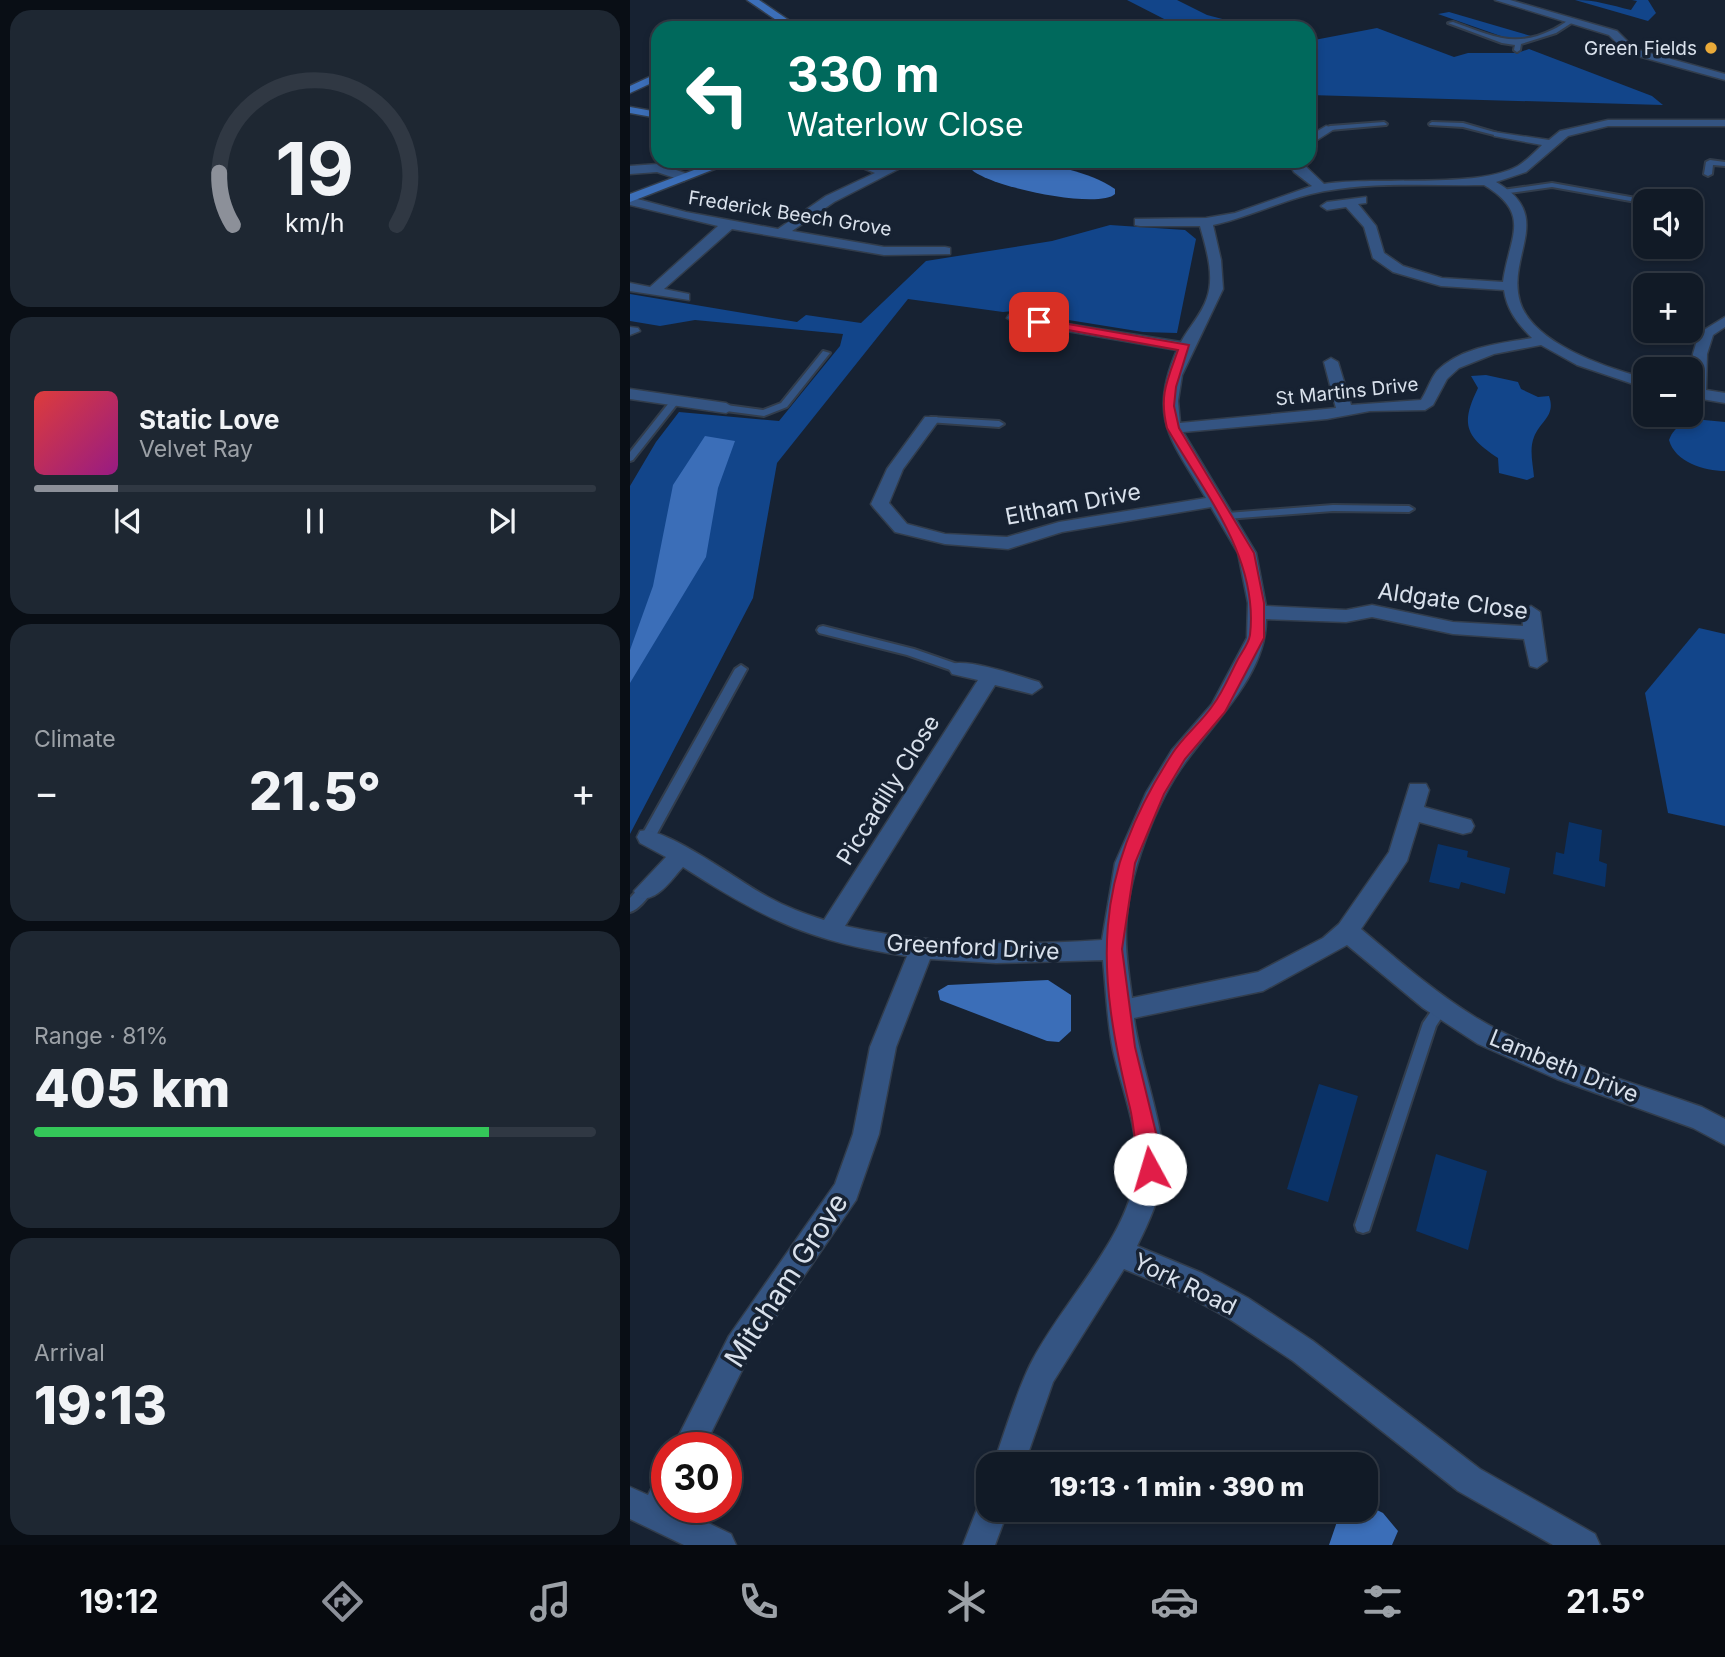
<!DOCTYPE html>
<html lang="en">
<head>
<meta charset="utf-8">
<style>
	body { margin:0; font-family:Inter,sans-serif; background:#1e2732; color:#f1f3f6; height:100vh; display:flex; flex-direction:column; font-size:26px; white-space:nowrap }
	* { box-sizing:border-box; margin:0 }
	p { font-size:23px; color:#9ca1a7 }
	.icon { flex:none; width:38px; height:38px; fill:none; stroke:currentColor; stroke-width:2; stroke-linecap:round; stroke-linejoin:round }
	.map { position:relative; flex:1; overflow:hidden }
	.panel { display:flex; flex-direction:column; gap:10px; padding:10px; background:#090e15; width:630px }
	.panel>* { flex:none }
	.hud { position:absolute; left:21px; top:21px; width:665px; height:147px; border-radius:21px; box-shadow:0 4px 10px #0003,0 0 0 2px #303843; background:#00695c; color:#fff; overflow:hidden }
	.fabs { position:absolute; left:1003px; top:189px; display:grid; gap:14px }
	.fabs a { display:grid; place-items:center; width:70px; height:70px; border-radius:14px; background:#111a26; box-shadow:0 4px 10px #0003,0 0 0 2px #303843; font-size:35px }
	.speed { position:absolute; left:21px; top:1432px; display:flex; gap:14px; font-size:35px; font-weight:700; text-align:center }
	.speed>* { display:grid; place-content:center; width:91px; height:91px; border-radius:50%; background:#111a26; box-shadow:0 4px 10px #0003,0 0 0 2px #303843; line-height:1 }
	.speed .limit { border:10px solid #d22; background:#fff; color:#111 }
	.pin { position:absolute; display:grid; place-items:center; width:60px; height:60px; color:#fff; margin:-30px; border-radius:14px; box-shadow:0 4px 10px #0006 }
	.me { position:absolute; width:77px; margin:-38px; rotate:354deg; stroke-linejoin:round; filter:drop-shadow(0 0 5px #0008) }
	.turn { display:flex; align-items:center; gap:24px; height:147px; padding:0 21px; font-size:32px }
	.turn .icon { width:91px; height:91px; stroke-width:2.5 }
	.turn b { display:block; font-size:49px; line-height:60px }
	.big { font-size:52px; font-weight:800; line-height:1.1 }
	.panel .tile { flex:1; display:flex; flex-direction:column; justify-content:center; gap:10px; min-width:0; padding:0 24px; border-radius:21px; background:#1e2732 }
	.panel .dial { align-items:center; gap:0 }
	.dial svg { height:182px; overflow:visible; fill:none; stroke:#303843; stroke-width:7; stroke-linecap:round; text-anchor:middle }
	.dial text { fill:#f1f3f6; stroke:none }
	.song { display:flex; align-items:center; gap:21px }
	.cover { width:84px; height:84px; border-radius:10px; background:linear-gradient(135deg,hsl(0 70% 55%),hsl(310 70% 35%)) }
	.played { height:7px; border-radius:4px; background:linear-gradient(90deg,#8c9099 15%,#303843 15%) }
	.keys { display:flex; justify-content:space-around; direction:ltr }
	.heat { display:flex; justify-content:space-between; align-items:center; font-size:38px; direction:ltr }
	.charge { height:10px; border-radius:5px; background:linear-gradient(90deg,#34c759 81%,#303843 0) }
	.trip { position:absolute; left:346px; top:1452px; width:402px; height:70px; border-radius:21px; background:#111a26; box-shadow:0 4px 10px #0003,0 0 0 2px #303843; font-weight:800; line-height:70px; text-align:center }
	.dock { display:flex; height:112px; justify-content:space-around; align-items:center; background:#070a0f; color:#9ca1a7 }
	.dock .icon { width:49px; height:49px }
	.dock .current { color:#8c9099 }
	.dock b { font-size:32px; color:#f1f3f6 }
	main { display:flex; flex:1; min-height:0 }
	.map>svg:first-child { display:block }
	.green { fill:#12458a }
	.water { fill:#3b6eb8 }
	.building { fill:#0a3267 }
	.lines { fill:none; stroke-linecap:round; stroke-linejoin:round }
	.lane-casing { stroke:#323d4c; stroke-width:4 }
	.street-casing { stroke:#323d4c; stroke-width:3 }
	.secondary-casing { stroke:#323d4c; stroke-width:3 }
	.lane { fill:#345482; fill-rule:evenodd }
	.street { fill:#345482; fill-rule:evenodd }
	.secondary { fill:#3c6fb9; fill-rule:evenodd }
	.route { fill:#e11d48; stroke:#92132f; stroke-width:2 }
	.poi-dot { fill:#eaaa39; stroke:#172232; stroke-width:2.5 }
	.labels { text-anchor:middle; stroke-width:7; stroke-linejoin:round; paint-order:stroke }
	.far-poi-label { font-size:19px; fill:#d9e1ec; stroke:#172232; text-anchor:end }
	.far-street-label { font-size:19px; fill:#d9e1ec; stroke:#172232 }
	.street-label { font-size:23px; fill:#d9e1ec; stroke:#172232 }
	.near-street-label { font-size:28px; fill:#d9e1ec; stroke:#172232 }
</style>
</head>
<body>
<main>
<section class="panel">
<div class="tile dial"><svg viewBox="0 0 100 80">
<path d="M14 69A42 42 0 1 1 86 69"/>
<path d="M14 69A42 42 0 0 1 8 46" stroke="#8c9099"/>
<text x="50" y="56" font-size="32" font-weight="700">19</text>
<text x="50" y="72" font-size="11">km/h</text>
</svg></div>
<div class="tile">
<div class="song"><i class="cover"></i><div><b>Static Love</b><p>Velvet Ray</p></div></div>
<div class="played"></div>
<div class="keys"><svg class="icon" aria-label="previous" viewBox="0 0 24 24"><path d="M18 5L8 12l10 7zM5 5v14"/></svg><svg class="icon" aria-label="pause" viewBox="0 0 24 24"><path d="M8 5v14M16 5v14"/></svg><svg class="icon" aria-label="next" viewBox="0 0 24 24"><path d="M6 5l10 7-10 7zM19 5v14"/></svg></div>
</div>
<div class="tile"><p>Climate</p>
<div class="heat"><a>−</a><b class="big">21.5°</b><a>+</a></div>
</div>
<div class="tile"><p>Range · 81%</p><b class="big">405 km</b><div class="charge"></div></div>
<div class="tile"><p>Arrival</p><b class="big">19:13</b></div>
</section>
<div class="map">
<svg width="1095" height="1545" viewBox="0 0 1095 1545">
	<rect width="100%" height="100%" fill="#172232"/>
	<!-- green -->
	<g class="green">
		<path d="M497 0H547L577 15 627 28H585L538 21Z"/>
		<path d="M945 0C966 0 980 5 1001 10L1007 1 1002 0H1018L1026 13 1018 21Z"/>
		<path d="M819 12 901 36 882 40 808 14Z"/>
		<path d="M747 28 824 57 838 53H887L899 49 1022 96 1033 105 679 95V41Z"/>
		<path d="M480 225 555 230 566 239 547 333 513 332 420 317 411 308 373 312 278 299 147 463 123 598 0 834V486L26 442 49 412 149 421 210 346 213 334 65 320 30 326 0 321V294L167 322 176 315 231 323 296 261 422 241Z"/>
		<path d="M856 375 888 382 891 389 908 397 919 396C926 416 911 420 904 437 899 449 903 464 904 477L897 480 869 473 868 458C834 436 831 423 848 388L841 376Z"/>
		<path d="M1074 420 1095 422V471C1074 471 1045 462 1039 440 1045 424 1058 420 1074 420Z"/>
		<path d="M1069 628 1095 634V826L1038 813 1015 693Z"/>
	</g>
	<!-- water -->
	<g class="water">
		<path d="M353 161C394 161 450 165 485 189V194C468 210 354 186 340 168Z"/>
		<path d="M75 436 105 441 88 488 76 557 0 683V650L23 586 43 485Z"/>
		<path d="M418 980 441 995V1031L429 1042 417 1041 310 1000 308 991 318 985Z"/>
		<path d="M737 1505 753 1513 768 1531 762 1545H699L711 1510H737Z"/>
	</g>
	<!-- building -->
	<g class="building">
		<path d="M939 822 972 830 969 861 977 864 975 887 923 874 926 852 934 854Z"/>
		<path d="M808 844 838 851 837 857 880 868 875 894 831 882 829 889 799 882Z"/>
		<path d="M689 1084 728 1096 698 1202 657 1189Z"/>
		<path d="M806 1154 857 1171 838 1250 786 1231Z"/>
	</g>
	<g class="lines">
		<!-- lane casing -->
		<g class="lane-casing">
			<g id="lane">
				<path d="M941 19 943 22 926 33 891 44 890 50 887 52 884 50 885 45 872 43 818 23 823 22C861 35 883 49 922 30 929 27 935 22 941 19Z"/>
				<path d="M754 122 757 124 756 125 700 130 697 128 700 126Z"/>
				<path d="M802 122 833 123 871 134 868 136 833 127 800 125 799 124Z"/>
				<path d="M1080 160 1095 162V166L1083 165 1082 174 1078 176 1074 174 1076 162Z"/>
				<path d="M922 183 1006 198 1010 200 1006 202 922 187 872 194 868 192 872 190Z"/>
				<path d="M193 351 200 353 157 407 134 416 96 411 91 408 96 405 133 410 151 403Z"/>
				<path d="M45 398 50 401 48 403 3 460 0 461V452L42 399Z"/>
				<path d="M301 417 369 421 374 424 369 427 298 422 296 420Z"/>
				<path d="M703 505 779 506 784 509 779 512 703 511 597 519 592 516 597 513Z"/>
				<path d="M193 626 284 649 333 666 335 669 329 673 277 655 189 633 187 630 189 627Z"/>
				<path d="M111 665 117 669 23 841H13L12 837 13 833 105 669Z"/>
				<path d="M15 886 20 887 22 891C17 899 8 910 0 912V898L10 887Z"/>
				<path d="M811 1002 816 1004 818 1008 806 1026 741 1225 739 1231 733 1233 727 1231 725 1225 793 1023 806 1004Z"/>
			</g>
		</g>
		<!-- street casing -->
		<g class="street-casing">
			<g id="street">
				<path d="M865 0H880L987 31 1005 49 1095 74V80L997 53 979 35Z"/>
				<path d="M978 120H1095V126H978L938 136 896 172 866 182C926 216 876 255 890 302 903 344 977 368 1015 378V388L947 365 911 345 864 354 829 368 817 379 803 405 795 410 740 411 697 419 553 432 626 553 636 606 716 610 742 605 823 622 893 626 892 612 901 606 910 612 917 661 907 668 900 666 894 639 823 634 742 617 716 622 636 619C637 672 587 719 557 760 526 801 497 877 496 929 495 952 499 975 502 998L628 972 693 938 709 924 759 852 780 784H796L799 790 794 807 841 820 844 826 841 832 833 834 789 822 777 861 731 929C768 960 804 992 845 1017 915 1059 996 1080 1072 1107L1095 1119V1145L1063 1128 927 1079 848 1044 793 1008 717 945 633 991 504 1018C509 1062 537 1132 533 1171 530 1198 519 1222 507 1246L572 1273 618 1298 683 1341 850 1469 965 1534 970 1545H923L828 1491 663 1361 598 1318 552 1293 494 1269 423 1382 394 1465H363C375 1432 385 1396 400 1365 430 1304 500 1237 506 1170 510 1131 491 1088 483 1050 477 1021 476 989 473 960L366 963 300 959 266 1047 249 1134 226 1200 119 1356 74 1447H43L99 1336 205 1184 223 1134 240 1047 277 956C181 942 134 919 53 867 41 880 26 904 7 897L4 891 36 857 10 843 7 837 10 831C32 824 113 884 138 897 156 907 175 914 194 920L348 680 322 674 319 669 322 664C340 659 389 676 409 682L412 687 402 694 365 685 215 926C299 945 387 946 472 940L485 863 516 793 542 750 582 704 617 638 618 603 608 553 581 507 432 532 378 549 315 544 265 532 244 508 241 504 257 469 295 417H307L309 420 273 469 259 503 277 524 315 534 377 537 429 522 576 498C542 441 517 418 547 350L384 322 377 318 379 315 551 342C559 327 572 314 577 298 585 275 576 248 570 226H510L505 225V219L576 218 605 213 682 186 664 172 658 161H670L694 184C746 176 847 189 888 166 896 161 905 152 912 145L864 136V132L919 140 930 131ZM854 185C903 214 879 237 873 282L812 278 773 266 754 253 746 226 728 204 736 203V197L697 202 691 206 697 210 716 207 734 227 743 258 763 272 811 286 874 290C877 310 887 323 902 338 871 343 831 347 807 371 800 380 797 391 791 400L721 405 708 362 701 358 694 362 706 408 550 423 548 401 552 375 593 289 591 260 583 225C617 218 648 202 681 194 736 181 797 186 854 185Z"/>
				<path d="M696 126 706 128 679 145V136Z"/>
				<path d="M216 161H234L254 168 269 161 280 163 204 202 162 231 254 247H315L320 248V254L254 255 102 229 34 289 59 294V300L0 291V283L20 287 88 226 0 205V197L56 212 148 229 196 196 245 173Z"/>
				<path d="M28 164 58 174 60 177 54 181 27 172 0 174V166Z"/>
				<path d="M1095 317V327L1083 335 1077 354 1076 390 1095 393V403L1060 397 1063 354 1069 333Z"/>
				<path d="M0 327 8 328 10 331 0 335Z"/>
				<path d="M0 389 96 403 104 408 96 413 0 399Z"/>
				<path d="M37 1474V1507H45L101 1534 106 1545H54L0 1519V1487L18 1495 26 1479Z"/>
				<path d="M359 1495V1510H378L365 1545H333L351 1499Z"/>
			</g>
		</g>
		<!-- secondary casing -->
		<g class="secondary-casing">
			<g id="secondary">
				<path d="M117 0H129L170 28H158Z"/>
				<path d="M28 73V80L0 93V86Z"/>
				<path d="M0 107 28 112V118L0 113Z"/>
				<path d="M88 161H105L0 202V194Z"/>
			</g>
		</g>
		<!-- lane -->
		<use href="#lane" class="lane"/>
		<!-- street -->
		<use href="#street" class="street"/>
		<!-- secondary -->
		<use href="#secondary" class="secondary"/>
	</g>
	<!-- route -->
	<path class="route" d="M409 319 559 345 546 387 544 406 549 428 624 553 634 603V638L595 712 555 759 534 794 505 863 492 949 505 1047 527 1137 530 1169 527 1175 520 1178 513 1175C505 1158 505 1129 500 1108 466 969 461 879 542 754 553 736 571 723 583 705 593 692 600 674 608 659 612 652 619 643 620 635 629 558 574 492 537 428 529 395 537 381 548 350L405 324 403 322Z"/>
	<!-- markers -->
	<circle class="poi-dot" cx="1081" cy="48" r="7"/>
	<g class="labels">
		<!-- far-poi labels -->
		<g class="far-poi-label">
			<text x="1067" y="55">Green Fields</text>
		</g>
		<!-- far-street labels -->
		<g class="far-street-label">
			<text transform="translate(160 213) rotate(9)" y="7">Frederick Beech Grove</text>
			<text transform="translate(717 391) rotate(-6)" y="7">St Martins Drive</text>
		</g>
		<!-- street labels -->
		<g class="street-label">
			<text transform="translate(443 504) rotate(-11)" y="8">Eltham Drive</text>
			<text transform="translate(823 601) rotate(8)" y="8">Aldgate Close</text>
			<text transform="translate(258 790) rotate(-58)" y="8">Piccadilly Close</text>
			<text transform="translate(343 947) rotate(3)" y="8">Greenford Drive</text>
			<text transform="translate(934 1066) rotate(22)" y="8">Lambeth Drive</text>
			<text transform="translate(555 1284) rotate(26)" y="8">York Road</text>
		</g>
		<!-- near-street labels -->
		<g class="near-street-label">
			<text transform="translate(156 1280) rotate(-57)" y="10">Mitcham Grove</text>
		</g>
	</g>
</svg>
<div class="fabs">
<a><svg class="icon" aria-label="sound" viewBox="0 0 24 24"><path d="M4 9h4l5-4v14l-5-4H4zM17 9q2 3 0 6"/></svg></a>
<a>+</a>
<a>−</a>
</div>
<div class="speed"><div class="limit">30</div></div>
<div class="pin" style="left:409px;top:322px;background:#d93025"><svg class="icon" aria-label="arrive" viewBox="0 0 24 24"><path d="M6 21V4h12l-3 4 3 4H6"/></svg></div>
<svg class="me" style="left:520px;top:1169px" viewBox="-20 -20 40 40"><circle r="19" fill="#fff"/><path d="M0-13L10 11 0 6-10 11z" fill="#e11d48"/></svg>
<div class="trip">19:13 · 1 min · 390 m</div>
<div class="hud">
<div class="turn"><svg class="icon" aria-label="left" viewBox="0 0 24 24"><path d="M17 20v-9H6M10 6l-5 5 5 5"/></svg><div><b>330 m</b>Waterlow Close</div></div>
</div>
</div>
</main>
<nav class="dock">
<b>19:12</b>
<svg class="icon current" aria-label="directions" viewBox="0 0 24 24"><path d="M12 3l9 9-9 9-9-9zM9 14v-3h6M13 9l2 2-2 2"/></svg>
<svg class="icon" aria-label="music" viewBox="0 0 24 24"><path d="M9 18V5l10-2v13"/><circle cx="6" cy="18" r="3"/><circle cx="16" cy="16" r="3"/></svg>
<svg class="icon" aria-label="phone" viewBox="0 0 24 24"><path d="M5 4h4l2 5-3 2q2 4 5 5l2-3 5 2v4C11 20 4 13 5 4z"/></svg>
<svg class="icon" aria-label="climate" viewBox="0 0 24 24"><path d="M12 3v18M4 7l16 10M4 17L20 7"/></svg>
<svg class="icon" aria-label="car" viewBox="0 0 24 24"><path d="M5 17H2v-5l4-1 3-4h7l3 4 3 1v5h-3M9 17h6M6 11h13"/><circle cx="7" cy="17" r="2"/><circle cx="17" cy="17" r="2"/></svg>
<svg class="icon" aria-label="filters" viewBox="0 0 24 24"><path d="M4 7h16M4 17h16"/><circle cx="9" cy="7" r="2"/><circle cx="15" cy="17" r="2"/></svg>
<b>21.5°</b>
</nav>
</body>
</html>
